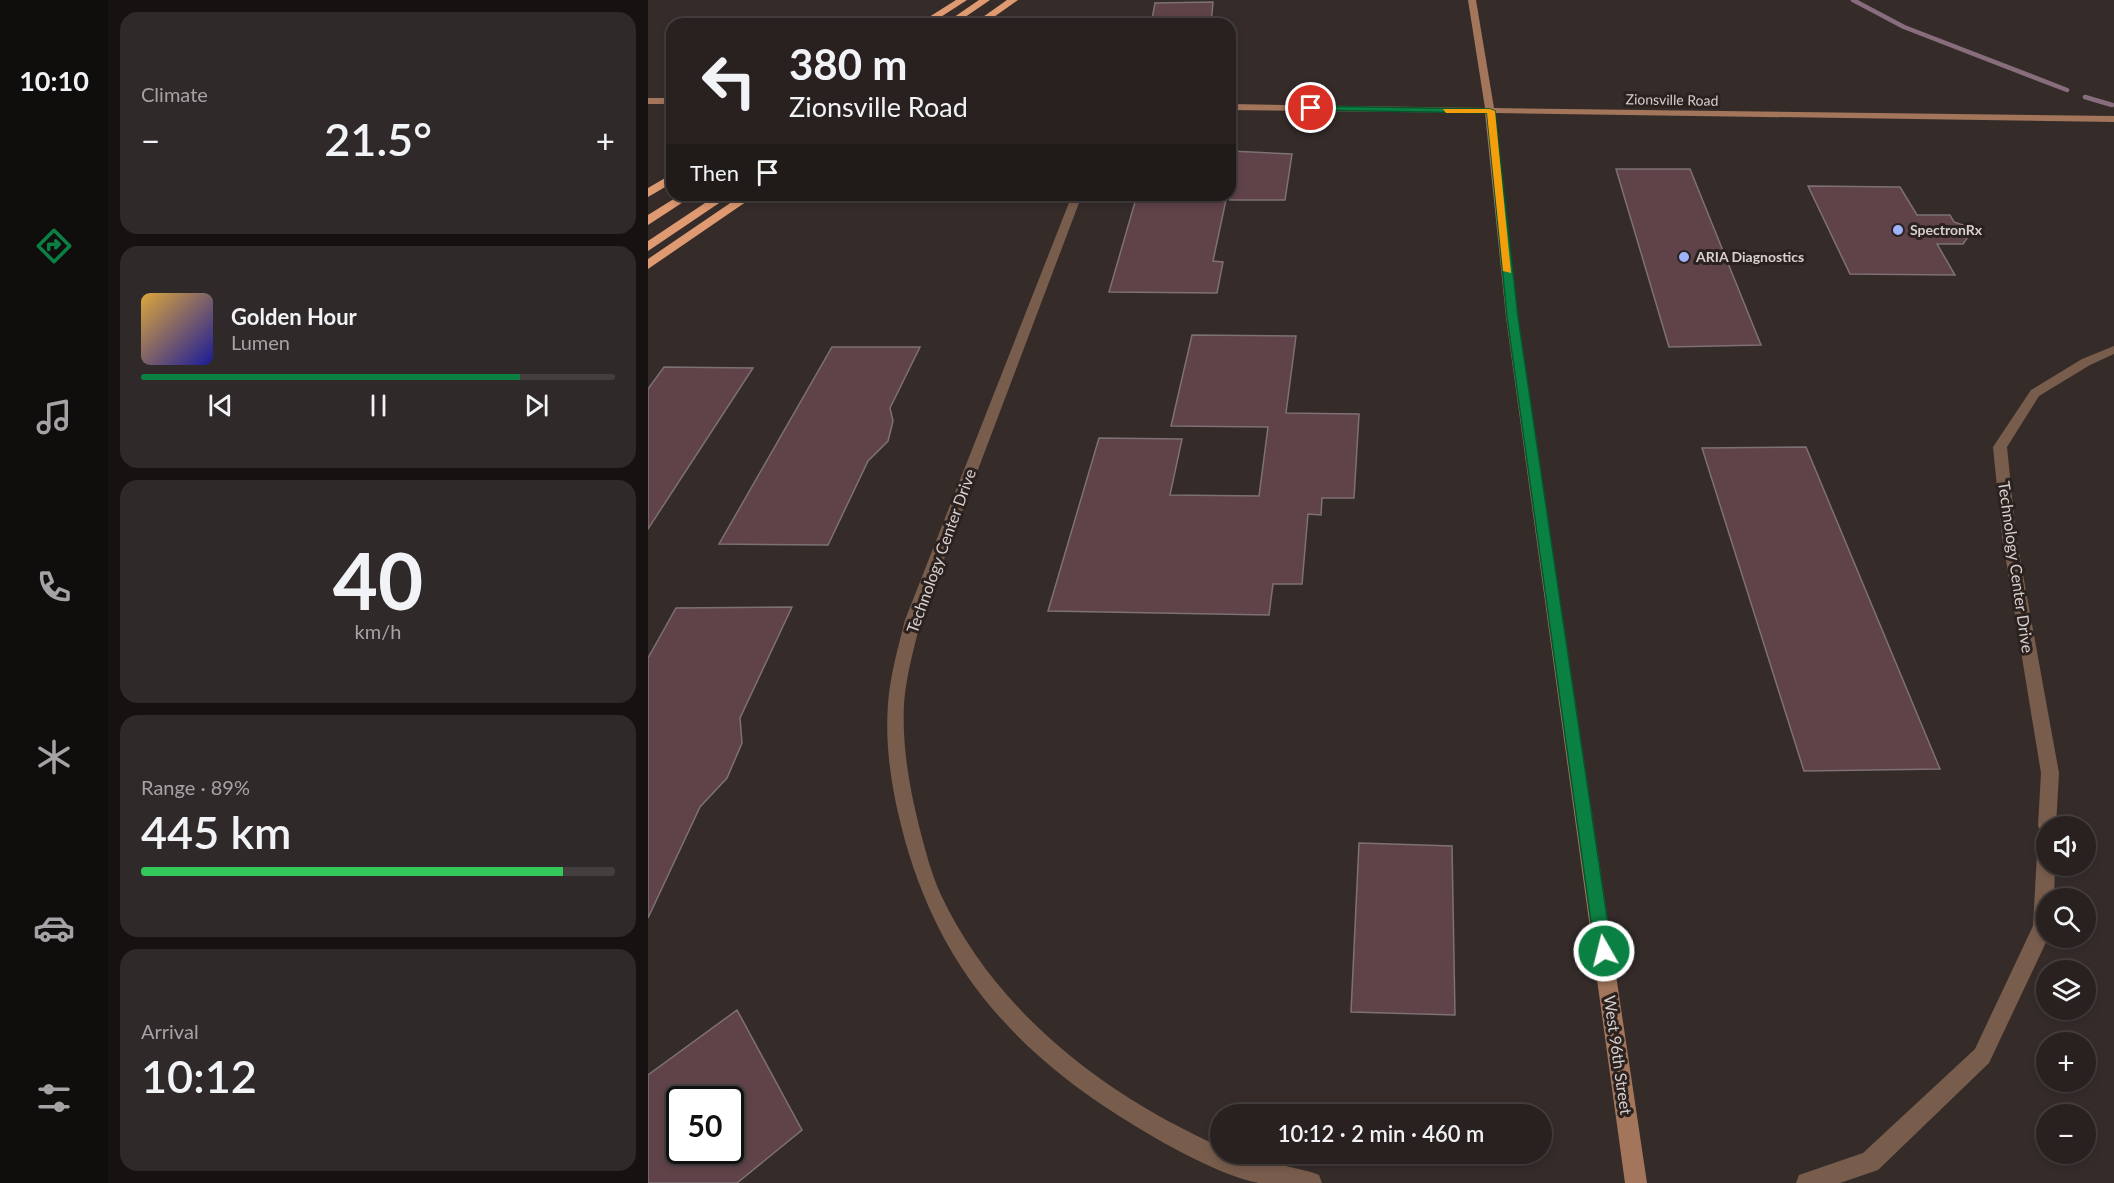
<!DOCTYPE html>
<html lang="en">
<head>
<meta charset="utf-8">
<style>
	body { margin:0; font-family:Lato,sans-serif; background:#302929; color:#f1f3f6; height:100vh; display:flex; flex-direction:column; font-size:22px; white-space:nowrap }
	* { box-sizing:border-box; margin:0 }
	p { font-size:20px; color:#a5a3a5 }
	.icon { flex:none; width:33px; height:33px; fill:none; stroke:currentColor; stroke-width:2; stroke-linecap:round; stroke-linejoin:round }
	.map { position:relative; flex:1; overflow:hidden }
	.drawer { display:flex; flex-direction:column; gap:12px; padding:12px; background:#161212; width:540px }
	.drawer>* { flex:none }
	.top-card { position:absolute; left:18px; top:18px; width:570px; height:183px; border-radius:18px; box-shadow:0 3px 9px #0003,0 0 0 2px #443e3e; background:#282120; color:#f1f3f6; overflow:hidden }
	.buttons { position:absolute; left:1388px; top:816px; display:grid; gap:12px }
	.buttons a { display:grid; place-items:center; width:60px; height:60px; border-radius:50%; background:#282120; box-shadow:0 3px 9px #0003,0 0 0 2px #443e3e; font-size:30px }
	.speed { position:absolute; left:18px; top:1086px; display:flex; gap:12px; font-size:30px; font-weight:700; text-align:center }
	.speed>* { display:grid; place-content:center; width:78px; height:78px; border-radius:50%; background:#282120; box-shadow:0 3px 9px #0003,0 0 0 2px #443e3e; line-height:1 }
	.speed .limit { border:3px solid #111; border-radius:9px; background:#fff; color:#111 }
	.pin { position:absolute; display:grid; place-items:center; width:51px; height:51px; color:#fff; margin:-26px; border:3px solid #fff; border-radius:50%; box-shadow:0 2px 6px #0007 }
	.me { position:absolute; width:66px; margin:-33px; rotate:352deg; stroke-linejoin:round; filter:drop-shadow(0 0 4px #0008) }
	.turn { display:flex; align-items:center; gap:21px; height:126px; padding:0 24px; font-size:27px }
	.turn .icon { width:78px; height:78px; stroke-width:2.5 }
	.turn b { display:block; font-size:42px; line-height:51px }
	.then { display:flex; align-items:center; height:57px; padding:0 24px; background:#0003; gap:12px; font-size:22px }
	.big { font-size:45px; font-weight:600; line-height:1.1 }
	.drawer .tile { flex:1; display:flex; flex-direction:column; justify-content:center; gap:9px; min-width:0; padding:0 21px; border-radius:18px; background:#302929 }
	.drawer .dial { align-items:center; gap:0 }
	.dial b { font-size:78px; line-height:1 }
	.song { display:flex; align-items:center; gap:18px }
	.cover { width:72px; height:72px; border-radius:9px; background:linear-gradient(135deg,hsl(40 70% 55%),hsl(240 70% 35%)) }
	.played { height:6px; border-radius:3px; background:linear-gradient(90deg,#0b8043 80%,#443e3e 80%) }
	.keys { display:flex; justify-content:space-around; direction:ltr }
	.heat { display:flex; justify-content:space-between; align-items:center; font-size:33px; direction:ltr }
	.charge { height:9px; border-radius:4px; background:linear-gradient(90deg,#34c759 89%,#443e3e 0) }
	.trip { position:absolute; left:562px; top:1104px; width:342px; height:60px; border-radius:30px; background:#282120; box-shadow:0 3px 9px #0003,0 0 0 2px #443e3e; font-weight:600; line-height:60px; text-align:center }
	main { display:flex; flex:1; min-height:0 }
	.tabs { display:flex; flex-direction:column; width:108px; justify-content:space-around; align-items:center; background:#100d0d; color:#a5a3a5 }
	.tabs .icon { width:42px; height:42px }
	.tabs .on { color:#0b8043 }
	.tabs b { font-size:27px; color:#f1f3f6 }
	.map>svg:first-child { display:block }
	.lines { fill:none; stroke-linecap:round; stroke-linejoin:round }
	.stream { stroke:#886d7d; stroke-width:4.5 }
	.building { fill:#5f4349; stroke:#7d7174; stroke-width:1.5; fill-rule:evenodd }
	.street { fill:#795d4c; fill-rule:evenodd }
	.secondary { fill:#a3765b; fill-rule:evenodd }
	.highway { fill:#e09a71; fill-rule:evenodd }
	.route { fill:#0b8043; stroke:#07532c; stroke-width:1.5 }
	.slow { fill:#f59e0b }
	.poi-dot { fill:#9fb3fd; stroke:#2b2220; stroke-width:2 }
	.labels { text-anchor:middle; stroke-width:6; stroke-linejoin:round; paint-order:stroke }
	.far-street-label { font-size:14px; fill:#d7d0cf; stroke:#2b2220 }
	.far-poi-label { font-size:14px; font-weight:bold; fill:#d7d0cf; stroke:#2b2220; text-anchor:start }
	.street-label { font-size:16px; fill:#d7d0cf; stroke:#2b2220 }
</style>
</head>
<body>
<main>
<nav class="tabs">
<b>10:10</b>
<svg class="icon on" aria-label="directions" viewBox="0 0 24 24"><path d="M12 3l9 9-9 9-9-9zM9 14v-3h6M13 9l2 2-2 2"/></svg>
<svg class="icon" aria-label="music" viewBox="0 0 24 24"><path d="M9 18V5l10-2v13"/><circle cx="6" cy="18" r="3"/><circle cx="16" cy="16" r="3"/></svg>
<svg class="icon" aria-label="phone" viewBox="0 0 24 24"><path d="M5 4h4l2 5-3 2q2 4 5 5l2-3 5 2v4C11 20 4 13 5 4z"/></svg>
<svg class="icon" aria-label="climate" viewBox="0 0 24 24"><path d="M12 3v18M4 7l16 10M4 17L20 7"/></svg>
<svg class="icon" aria-label="car" viewBox="0 0 24 24"><path d="M5 17H2v-5l4-1 3-4h7l3 4 3 1v5h-3M9 17h6M6 11h13"/><circle cx="7" cy="17" r="2"/><circle cx="17" cy="17" r="2"/></svg>
<svg class="icon" aria-label="filters" viewBox="0 0 24 24"><path d="M4 7h16M4 17h16"/><circle cx="9" cy="7" r="2"/><circle cx="15" cy="17" r="2"/></svg>
</nav>
<section class="drawer">
<div class="tile"><p>Climate</p>
<div class="heat"><a>−</a><b class="big">21.5°</b><a>+</a></div>
</div>
<div class="tile">
<div class="song"><i class="cover"></i><div><b>Golden Hour</b><p>Lumen</p></div></div>
<div class="played"></div>
<div class="keys"><svg class="icon" aria-label="previous" viewBox="0 0 24 24"><path d="M18 5L8 12l10 7zM5 5v14"/></svg><svg class="icon" aria-label="pause" viewBox="0 0 24 24"><path d="M8 5v14M16 5v14"/></svg><svg class="icon" aria-label="next" viewBox="0 0 24 24"><path d="M6 5l10 7-10 7zM19 5v14"/></svg></div>
</div>
<div class="tile dial"><b>40</b><p>km/h</p></div>
<div class="tile"><p>Range · 89%</p><b class="big">445 km</b><div class="charge"></div></div>
<div class="tile"><p>Arrival</p><b class="big">10:12</b></div>
</section>
<div class="map">
<svg width="1466" height="1183" viewBox="0 0 1466 1183">
	<rect width="100%" height="100%" fill="#352c2a"/>
	<g class="lines">
		<!-- stream -->
		<g class="stream">
			<path d="M1205 0 1256 27 1419 90"/>
			<path d="M1437 97 1464 105"/>
		</g>
	</g>
	<!-- building -->
	<g class="building">
		<path d="M565 2 563 24H503L507 3Z"/>
		<path d="M582 151 644 154 637 200H582Z"/>
		<path d="M968 169H1042L1113 345 1021 347Z"/>
		<path d="M1160 186 1252 187 1269 215H1302L1306 222 1318 226 1322 234 1315 244H1289L1307 275 1202 274Z"/>
		<path d="M489 195H579L565 261 575 262 569 293 461 292Z"/>
		<path d="M544 335 648 336 638 413 711 414 706 498H674L673 515 660 514 654 584H625L621 615 400 611 451 438 534 439 522 495 611 496 620 427 523 426Z"/>
		<path d="M184 347H272L242 408 245 421 240 441 220 461 180 545 71 544Z"/>
		<path d="M16 367 105 368 0 529V389Z"/>
		<path d="M1158 447 1292 769 1156 771 1054 448Z"/>
		<path d="M144 607 92 718 94 743 79 778 52 807 0 918V658L28 608Z"/>
		<path d="M711 843 804 846 807 1015 703 1012Z"/>
		<path d="M89 1010 154 1130 89 1183H0V1075ZM32 1100H82V1150H32Z"/>
	</g>
	<g class="lines">
		<!-- street -->
		<g class="street">
			<path d="M424 195H434L273 620C266 648 258 676 256 704 254 745 261 786 271 826 277 849 283 873 293 895 348 1012 456 1095 573 1147V1154H588L663 1172 671 1175 674 1183C654 1183 631 1183 611 1183 568 1175 502 1136 465 1112 354 1040 285 954 253 825 243 786 237 744 240 704 242 676 250 648 257 620Z"/>
			<path d="M1466 346V354L1442 365 1391 396 1359 447 1368 536 1411 773 1408 826H1398V834L1393 832 1390 826 1393 773 1354 536 1345 447 1383 390 1434 359Z"/>
			<path d="M1398 845V866H1407L1406 898H1398V938H1400L1341 1063 1230 1170 1192 1183H1148L1151 1175 1215 1153 1327 1049 1385 926 1389 854 1392 848Z"/>
		</g>
		<!-- secondary -->
		<g class="secondary">
			<path d="M820 0H828L846 108 1466 116V122L847 113 870 317 999 1183H977L858 317 837 113 582 110V104L837 108Z"/>
			<rect x="0" y="98" width="24" height="6"/>
		</g>
		<!-- highway -->
		<g class="highway">
			<path d="M308 0H319L282 24H270Z"/>
			<path d="M331 0H342L307 24H296Z"/>
			<path d="M359 0H370L336 24H325Z"/>
			<path d="M24 174V183L0 197V188Z"/>
			<path d="M32 195H46L0 225V215Z"/>
			<path d="M69 195H83L0 251V241Z"/>
			<path d="M94 195H108L0 269V259Z"/>
		</g>
	</g>
	<!-- route -->
	<path class="route" d="M660 106 842 109 847 111 870 317 964 951 962 957 956 959 949 957 947 951 859 317 839 113 663 110Z"/>
	<!-- slow -->
	<path class="slow" d="M795 109H842L847 111 863 273 855 271 839 113H798Z"/>
	<!-- markers -->
	<g class="poi-dot">
		<circle cx="1250" cy="230" r="6"/>
		<circle cx="1036" cy="257" r="6"/>
	</g>
	<g class="labels">
		<!-- far-street labels -->
		<g class="far-street-label">
			<text transform="translate(1024 100) rotate(1)" y="5">Zionsville Road</text>
		</g>
		<!-- far-poi labels -->
		<g class="far-poi-label">
			<text x="1262" y="235">SpectronRx</text>
			<text x="1048" y="262">ARIA Diagnostics</text>
		</g>
		<!-- street labels -->
		<g class="street-label">
			<text transform="translate(293 551) rotate(-70)" y="6">Technology Center Drive</text>
			<text transform="translate(1368 567) rotate(82)" y="6">Technology Center Drive</text>
			<text transform="translate(970 1055) rotate(82)" y="6">West 96th Street</text>
		</g>
	</g>
</svg>
<div class="buttons">
<a><svg class="icon" aria-label="sound" viewBox="0 0 24 24"><path d="M4 9h4l5-4v14l-5-4H4zM17 9q2 3 0 6"/></svg></a>
<a><svg class="icon" aria-label="search" viewBox="0 0 24 24"><circle cx="10" cy="10" r="6"/><path d="M15 15l6 6"/></svg></a>
<a><svg class="icon" aria-label="layers" viewBox="0 0 24 24"><path d="M12 4l9 5-9 5-9-5zM3 14l9 5 9-5"/></svg></a>
<a>+</a>
<a>−</a>
</div>
<div class="speed"><div class="limit">50</div></div>
<div class="pin" style="left:663px;top:108px;background:#d93025"><svg class="icon" aria-label="arrive" viewBox="0 0 24 24"><path d="M6 21V4h12l-3 4 3 4H6"/></svg></div>
<svg class="me" style="left:956px;top:951px" viewBox="-20 -20 40 40"><circle r="17" fill="#0b8043" stroke="#fff" stroke-width="3"/><path d="M0-11L8 9 0 5-8 9z" fill="#fff"/></svg>
<div class="trip">10:12 · 2 min · 460 m</div>
<div class="top-card">
<div class="turn"><svg class="icon" aria-label="left" viewBox="0 0 24 24"><path d="M17 20v-9H6M10 6l-5 5 5 5"/></svg><div><b>380 m</b>Zionsville Road</div></div>
<div class="then">Then<svg class="icon" aria-label="arrive" viewBox="0 0 24 24"><path d="M6 21V4h12l-3 4 3 4H6"/></svg></div>
</div>
</div>
</main>
</body>
</html>
